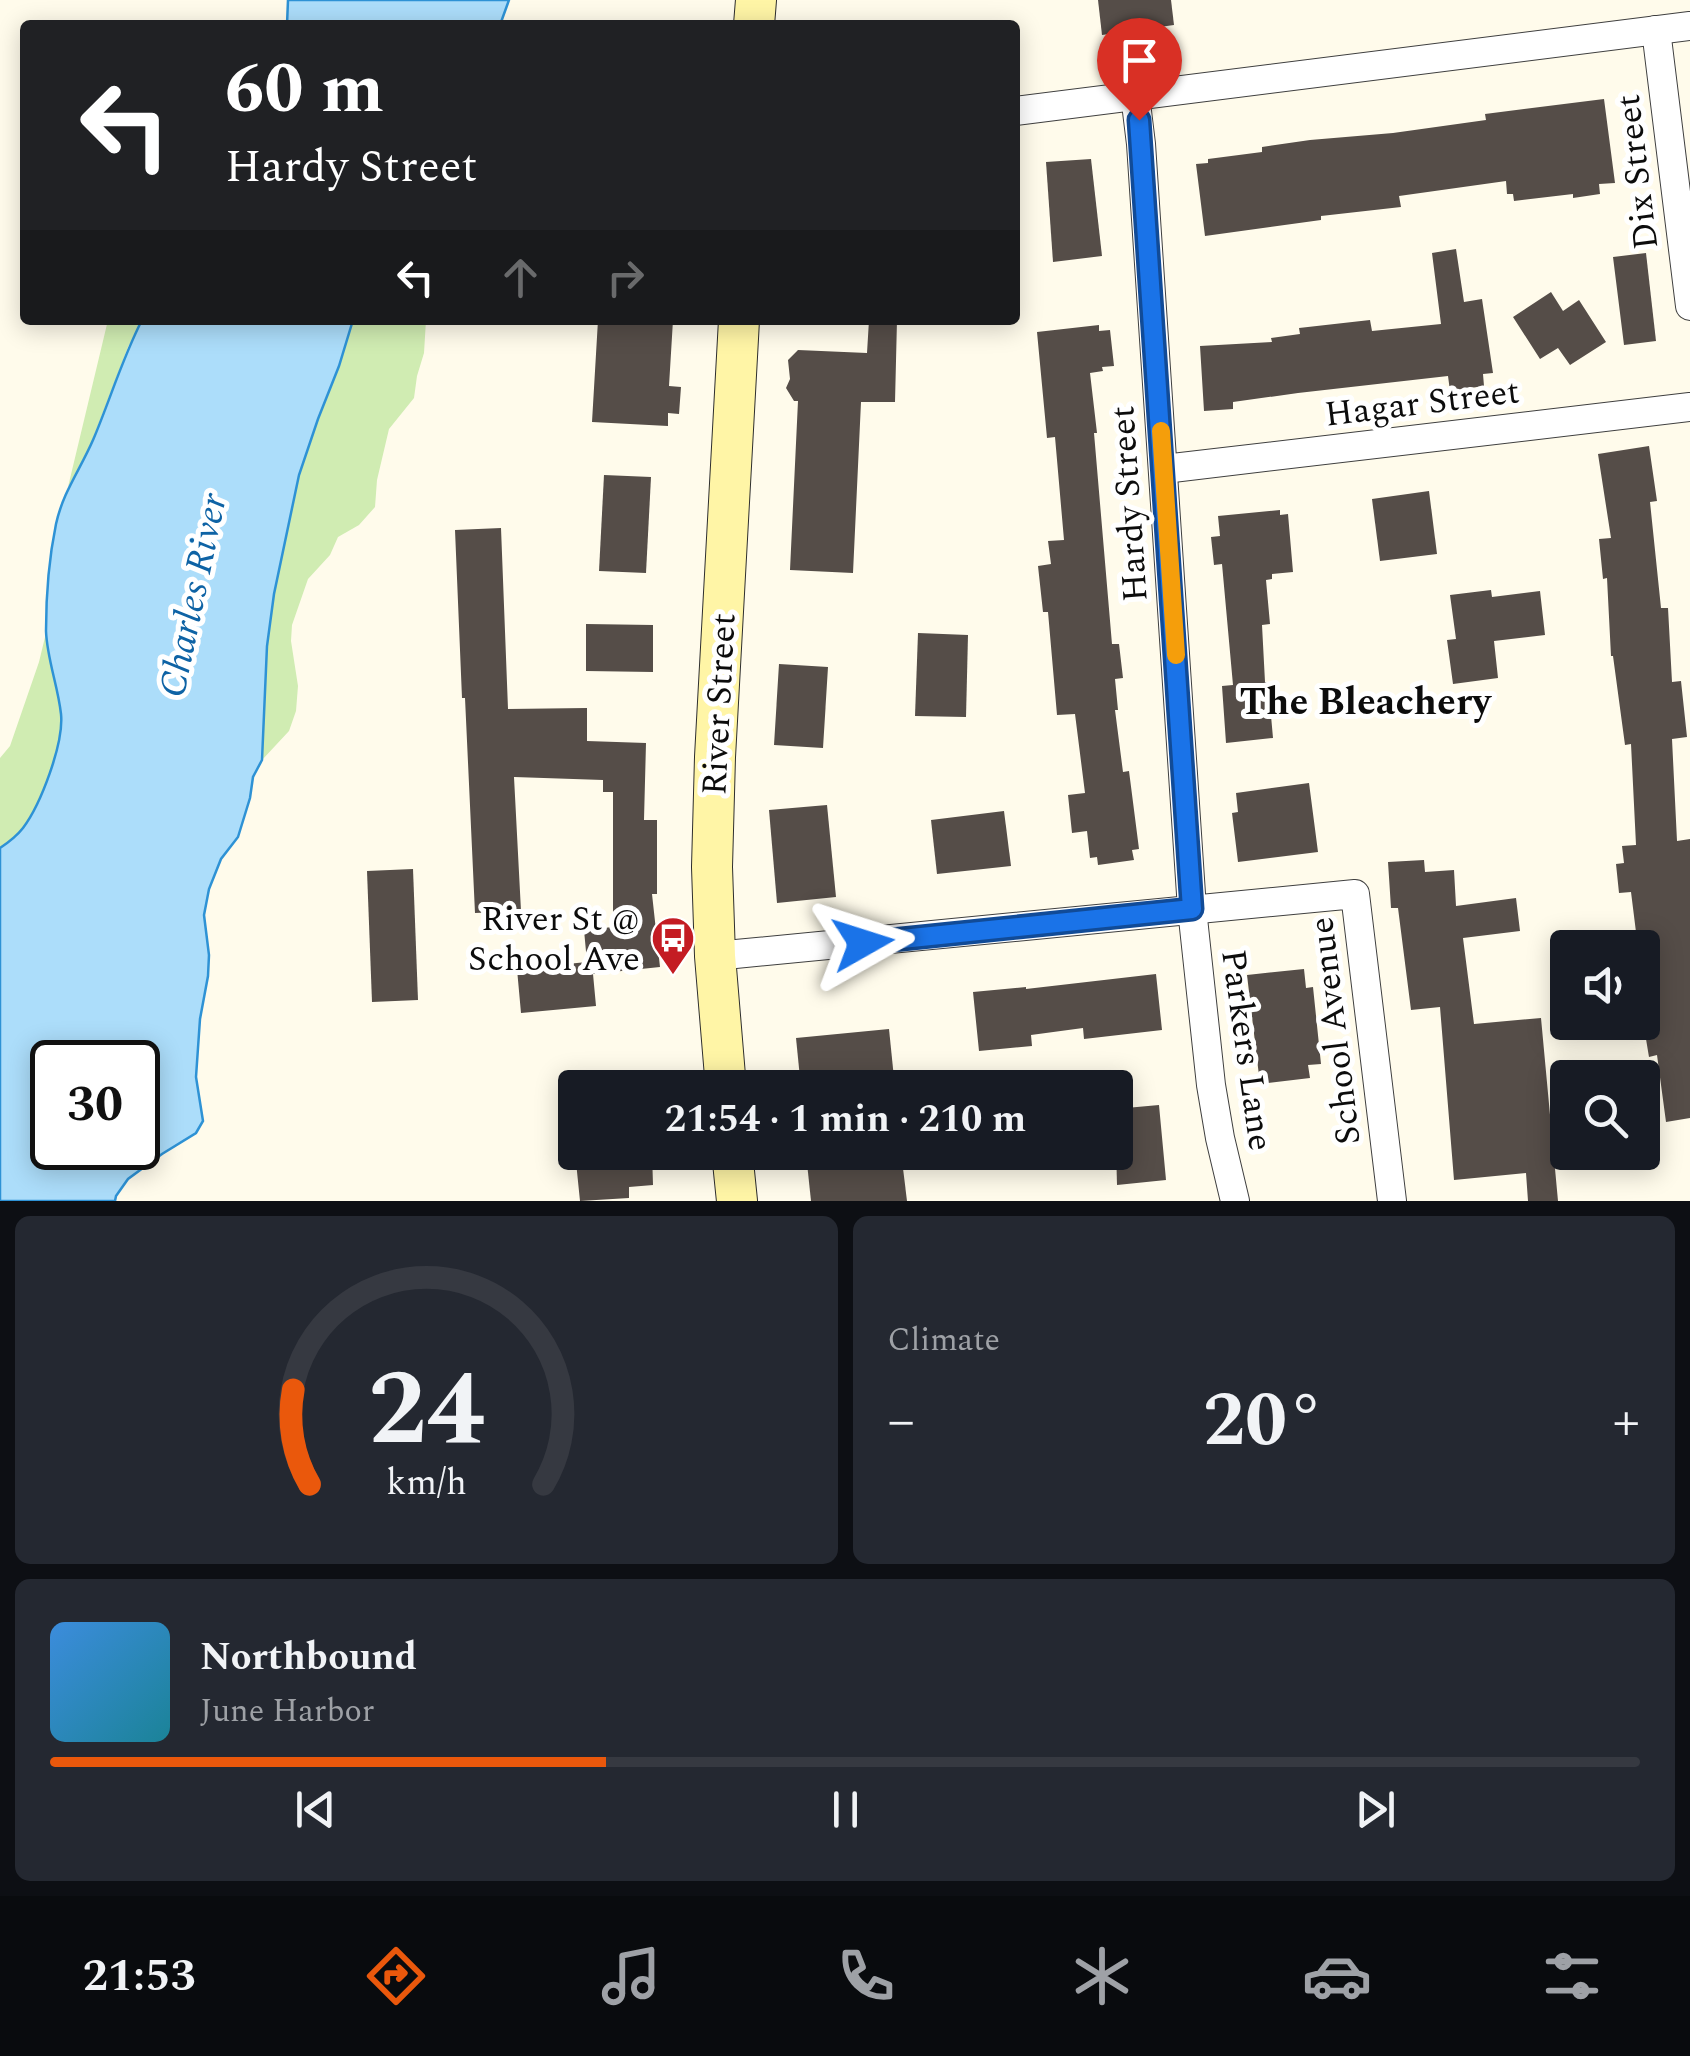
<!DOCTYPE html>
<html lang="en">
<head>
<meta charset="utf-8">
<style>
	body { margin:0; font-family:Spectral,serif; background:#242831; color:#f1f3f6; height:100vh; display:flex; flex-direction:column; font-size:38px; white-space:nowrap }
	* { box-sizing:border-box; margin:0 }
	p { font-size:32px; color:#9ea1a6 }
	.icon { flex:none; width:55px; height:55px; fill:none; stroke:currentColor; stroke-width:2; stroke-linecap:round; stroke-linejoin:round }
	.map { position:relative; height:1201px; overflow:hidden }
	.drawer { display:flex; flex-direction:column; gap:15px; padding:15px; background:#0d0f14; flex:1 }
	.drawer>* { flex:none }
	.guide { position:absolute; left:20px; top:20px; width:1000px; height:305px; border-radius:10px; box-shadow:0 5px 25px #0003; background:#202124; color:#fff; overflow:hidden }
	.fabs { position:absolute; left:1550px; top:930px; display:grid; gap:20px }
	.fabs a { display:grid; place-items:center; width:110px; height:110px; border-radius:10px; background:#171b24; box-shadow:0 5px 25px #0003; font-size:50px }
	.speed { position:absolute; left:30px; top:1040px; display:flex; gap:20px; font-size:50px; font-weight:700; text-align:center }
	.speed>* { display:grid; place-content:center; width:130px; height:130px; border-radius:50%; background:#171b24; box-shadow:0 5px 25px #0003; line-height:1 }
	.speed .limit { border:5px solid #111; border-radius:15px; background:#fff; color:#111 }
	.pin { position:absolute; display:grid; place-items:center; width:85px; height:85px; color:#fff; margin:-102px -42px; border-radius:50% 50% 50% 0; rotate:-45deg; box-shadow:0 0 10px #0007 }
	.pin .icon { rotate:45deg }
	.me { position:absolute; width:110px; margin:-55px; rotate:84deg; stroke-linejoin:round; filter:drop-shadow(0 0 8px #0008) }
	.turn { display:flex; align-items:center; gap:35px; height:210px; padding:0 40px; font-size:45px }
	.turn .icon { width:130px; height:130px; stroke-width:2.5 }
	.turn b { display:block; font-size:70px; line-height:85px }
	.lanes { display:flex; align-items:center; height:95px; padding:0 40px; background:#0003; justify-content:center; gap:50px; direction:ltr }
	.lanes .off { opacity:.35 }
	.big { font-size:75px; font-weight:700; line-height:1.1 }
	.drawer .card { flex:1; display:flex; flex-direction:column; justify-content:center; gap:15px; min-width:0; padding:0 35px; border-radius:15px; background:#242831 }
	.drawer .dial { align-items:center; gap:0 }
	.dial svg { height:260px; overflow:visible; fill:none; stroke:#363941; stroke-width:7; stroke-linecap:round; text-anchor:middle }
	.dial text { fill:#f1f3f6; stroke:none }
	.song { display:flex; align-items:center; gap:30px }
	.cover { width:120px; height:120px; border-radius:15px; background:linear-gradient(135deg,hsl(210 70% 55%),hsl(190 70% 35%)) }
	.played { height:10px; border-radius:5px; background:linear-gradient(90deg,#ea580c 35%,#363941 35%) }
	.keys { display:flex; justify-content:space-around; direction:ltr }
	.heat { display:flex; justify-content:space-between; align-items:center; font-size:55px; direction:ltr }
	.drawer .tiles { flex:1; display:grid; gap:15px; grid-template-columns:1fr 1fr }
	.card:last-child { grid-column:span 2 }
	.trip { position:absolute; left:558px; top:1070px; width:575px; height:100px; border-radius:10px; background:#171b24; box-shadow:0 5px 25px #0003; font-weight:700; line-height:100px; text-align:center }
	.menu { display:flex; height:160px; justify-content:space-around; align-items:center; background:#090b0e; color:#9ea1a6 }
	.menu .icon { width:70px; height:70px }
	.menu .on { color:#ea580c }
	.menu b { font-size:45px; color:#f1f3f6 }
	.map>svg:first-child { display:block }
	.green { fill:#d0ecb2 }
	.water { fill:#acddfa; stroke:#2e92d5; stroke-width:2.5; fill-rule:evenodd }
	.building { fill:#554d48 }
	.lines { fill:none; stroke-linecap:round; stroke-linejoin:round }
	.minor-casing { stroke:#3f3f3f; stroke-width:30 }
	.secondary-casing { stroke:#2e2e2e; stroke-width:42 }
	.minor { stroke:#fff; stroke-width:28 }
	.secondary { stroke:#fff5a6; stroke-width:40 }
	.route-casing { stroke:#114b97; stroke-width:25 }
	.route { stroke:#1a73e8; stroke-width:18 }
	.slow { stroke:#f59e0b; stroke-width:18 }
	.labels { text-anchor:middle; stroke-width:10; stroke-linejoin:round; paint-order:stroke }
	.street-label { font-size:35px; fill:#0c0c0c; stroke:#fff }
	.poi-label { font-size:35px; fill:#0c0c0c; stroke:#fff; text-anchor:end }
	.water-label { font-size:38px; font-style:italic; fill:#0e63a5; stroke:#fff }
	.neighbourhood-label { font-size:38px; font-weight:bold; fill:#0c0c0c; stroke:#fff }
</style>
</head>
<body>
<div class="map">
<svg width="1690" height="1201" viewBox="0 0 1690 1201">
	<rect width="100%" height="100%" fill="#fffbeb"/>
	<!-- green -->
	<g class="green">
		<path d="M108 320H142L128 347 90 446 68 487Z"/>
		<path d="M353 320H426L424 353 417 376 414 398 389 429 377 480 375 507 359 525 338 537 330 555 308 579 292 625 291 641 298 686 296 711 289 731 262 760 267 646 274 594 299 475 318 419 339 366Z"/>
		<path d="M46 633C50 663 61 695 61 725 62 749 38 808 23 827 17 836 9 842 0 848V758L10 746 39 662Z"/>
	</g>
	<!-- water -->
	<g class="water">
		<path d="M288 0H509L500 25H287Z"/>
		<path d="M142 320H353L339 366 318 419 299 475 274 594 267 646 262 760 253 777 250 798 238 837 221 859 209 889 204 915 209 955 208 976 200 1019 196 1077 203 1121 196 1133 162 1154 128 1179 116 1196 115 1201H0V848C9 842 16 837 23 828 41 804 64 743 61 714 58 686 47 659 46 631 46 596 49 558 56 524 63 492 80 470 93 440 110 400 122 359 142 320ZM52 1062H138V1148H52Z"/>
	</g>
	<!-- building -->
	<g class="building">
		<path d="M1098 0H1171L1174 25 1102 35Z"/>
		<path d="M1604 99 1615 183 1599 184 1600 194 1573 198V194L1514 201 1513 194H1507L1506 181 1399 196 1401 207 1321 216V220L1205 236 1196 164 1208 163V159L1262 152V147L1310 140 1393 133 1486 120 1485 114Z"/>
		<path d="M1091 159 1102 256 1053 262 1046 162Z"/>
		<path d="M1456 249 1464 302 1482 299 1493 373 1483 374 1484 386 1450 391 1448 376 1298 393 1233 402V409L1204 411 1200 346 1272 342 1271 338 1300 334 1299 328 1370 320 1372 331 1441 324 1432 253Z"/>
		<path d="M1646 253 1656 341 1624 345 1613 257Z"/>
		<path d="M1551 292 1563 311 1579 300 1606 342 1570 365 1558 348 1540 359 1513 317Z"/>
		<path d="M598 320H673L669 386 681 387 679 414 668 413V426L592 422Z"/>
		<path d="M869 320H897L895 402H861L853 573 790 570 798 401H794L786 388 790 379 788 360 798 350 867 353Z"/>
		<path d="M1099 325V331L1110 330 1114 366 1102 367 1103 371 1090 373 1097 433H1094L1112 644H1119L1123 678 1115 679 1118 710H1115L1123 772 1129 771 1139 849 1132 850 1134 860 1098 865 1097 857 1090 858 1087 831 1072 833 1068 795 1085 793 1075 714 1057 715 1048 612H1043L1038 566 1051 564 1048 541 1064 540 1055 437 1047 438 1037 332Z"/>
		<path d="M1649 446 1657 501 1650 502 1661 608H1668L1672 682 1681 681 1687 737 1672 739 1677 841 1690 839V1118L1666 1122 1657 1055 1649 1057 1642 1015V948H1638L1631 892 1619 893 1616 864 1624 863 1622 846 1636 845 1631 744 1625 745 1613 656H1611L1607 578 1603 579 1599 539 1611 538 1598 454Z"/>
		<path d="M604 475 651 477 646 573 599 571Z"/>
		<path d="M1429 491 1437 554 1380 561 1372 499Z"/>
		<path d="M1280 510V515L1288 514 1293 572 1272 574V579L1266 580 1270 624 1262 625 1265 682H1268L1273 738 1226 743 1222 686 1233 685 1222 564 1214 565 1211 537 1220 536 1218 516Z"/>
		<path d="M501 528 508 709 587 708V741L646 743 644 820H657V894H652L660 967 593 974 596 1006 521 1013 517 969 587 962 584 930 613 927V792H603V780L514 777 521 911 475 913 465 698H462L455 530Z"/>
		<path d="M1491 590 1492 597 1540 591 1545 635 1494 641 1498 678 1453 684 1447 640 1456 639 1450 595Z"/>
		<path d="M586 624 653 625V672L586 671Z"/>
		<path d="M918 633 968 635 966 717 915 716Z"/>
		<path d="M779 664 828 667 823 748 774 745Z"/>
		<path d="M1309 783 1318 852 1238 862 1232 813 1238 812 1236 793Z"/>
		<path d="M827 805 836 897 777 903 769 810Z"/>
		<path d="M1004 811 1011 866 937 874 931 820Z"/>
		<path d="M1424 860 1425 872 1454 870 1456 906 1516 898 1520 931 1463 938 1474 1024 1541 1018 1558 1201H1528L1526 1173 1454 1180 1440 1007 1411 1010 1398 908H1391L1388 862Z"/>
		<path d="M413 869 418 1000 372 1002 367 871Z"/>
		<path d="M1304 969 1306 988 1313 987 1321 1064 1308 1065 1310 1078 1260 1084 1247 975Z"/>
		<path d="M1156 974 1162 1030 1084 1039 1083 1028 1031 1035 1032 1046 979 1051 973 992 1026 987V989Z"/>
		<path d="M889 1029 895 1088H801L796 1038Z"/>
		<path d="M1159 1105 1166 1180 1117 1185 1115 1109Z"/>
		<path d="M575 1152H652L653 1185 629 1187V1198L580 1201Z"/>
		<path d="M901 1152 907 1201H811L807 1163Z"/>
	</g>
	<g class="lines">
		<!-- minor casing -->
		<g class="minor-casing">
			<g id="minor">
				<path d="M1656 30 1690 306"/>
				<path d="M1135 95 1141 144 1192 909 1211 1085 1220 1138 1235 1201"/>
				<path d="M1015 111 1690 26"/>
				<path d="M1164 469 1690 407"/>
				<path d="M715 956 1355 894 1392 1201"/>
			</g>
		</g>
		<!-- secondary casing -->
		<g class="secondary-casing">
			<g id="secondary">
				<path d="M754 25 756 0"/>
				<path d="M726 1088 715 956 712 867 715 757 739 320"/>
				<path d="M732 1152 737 1201"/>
			</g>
		</g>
		<!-- minor -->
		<use href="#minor" class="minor"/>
		<!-- secondary -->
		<use href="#secondary" class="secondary"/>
	</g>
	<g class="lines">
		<!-- route casing -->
		<g class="route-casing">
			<path id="route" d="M863 943 1192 909 1139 120"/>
		</g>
		<!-- route -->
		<use href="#route" class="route"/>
		<!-- slow -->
		<path class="slow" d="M1161 431 1176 655"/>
	</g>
	<!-- icons -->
	<defs>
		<g id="bus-pin" transform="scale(2.25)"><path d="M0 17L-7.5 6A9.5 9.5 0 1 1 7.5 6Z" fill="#c41c23" stroke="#fff"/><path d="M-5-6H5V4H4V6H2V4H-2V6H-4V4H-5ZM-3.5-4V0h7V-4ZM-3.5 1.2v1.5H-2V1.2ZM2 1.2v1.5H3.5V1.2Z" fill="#fff"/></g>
	</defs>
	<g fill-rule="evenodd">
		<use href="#bus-pin" x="673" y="938"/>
	</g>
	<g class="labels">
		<!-- street labels -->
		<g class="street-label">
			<text transform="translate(1636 172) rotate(-97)" y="12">Dix Street</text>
			<text transform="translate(1422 402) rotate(-7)" y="12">Hagar Street</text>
			<text transform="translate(1128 504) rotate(-94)" y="12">Hardy Street</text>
			<text transform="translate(718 704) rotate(-87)" y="12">River Street</text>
			<text transform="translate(1334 1031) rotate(-97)" y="12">School Avenue</text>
			<text transform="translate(1248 1050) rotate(82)" y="12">Parkers Lane</text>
		</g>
		<!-- poi labels -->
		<g class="poi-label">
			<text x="640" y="930">River St @<tspan x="640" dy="40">School Ave</tspan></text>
		</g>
		<!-- water labels -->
		<g class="water-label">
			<text transform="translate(192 595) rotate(-78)" y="13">Charles River</text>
		</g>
		<!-- neighbourhood labels -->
		<g class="neighbourhood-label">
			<text x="1365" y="714">The Bleachery</text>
		</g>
	</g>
</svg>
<div class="fabs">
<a><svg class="icon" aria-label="sound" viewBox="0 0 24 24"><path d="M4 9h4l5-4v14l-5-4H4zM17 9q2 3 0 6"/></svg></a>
<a><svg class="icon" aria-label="search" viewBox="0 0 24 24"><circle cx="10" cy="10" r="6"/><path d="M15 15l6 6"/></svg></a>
</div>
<div class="speed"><div class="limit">30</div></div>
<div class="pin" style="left:1139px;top:120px;background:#d93025"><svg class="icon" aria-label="arrive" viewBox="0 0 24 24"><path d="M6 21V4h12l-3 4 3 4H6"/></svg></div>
<svg class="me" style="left:863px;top:943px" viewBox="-20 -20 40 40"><path d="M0-17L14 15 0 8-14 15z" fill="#1a73e8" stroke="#fff" stroke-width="4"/></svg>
<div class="trip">21:54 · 1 min · 210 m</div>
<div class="guide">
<div class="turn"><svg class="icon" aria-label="left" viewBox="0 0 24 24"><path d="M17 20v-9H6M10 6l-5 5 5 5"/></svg><div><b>60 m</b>Hardy Street</div></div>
<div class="lanes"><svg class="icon" aria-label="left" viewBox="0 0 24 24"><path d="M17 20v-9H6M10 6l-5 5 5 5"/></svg><svg class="icon off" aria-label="ahead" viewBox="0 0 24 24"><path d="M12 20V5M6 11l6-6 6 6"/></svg><svg class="icon off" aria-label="right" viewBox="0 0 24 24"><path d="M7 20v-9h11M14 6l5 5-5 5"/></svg></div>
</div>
</div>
<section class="drawer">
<div class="tiles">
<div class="card dial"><svg viewBox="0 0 100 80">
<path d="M14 69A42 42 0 1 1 86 69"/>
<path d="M14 69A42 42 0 0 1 9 40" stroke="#ea580c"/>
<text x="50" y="56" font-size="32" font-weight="700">24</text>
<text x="50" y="72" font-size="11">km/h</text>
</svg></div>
<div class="card"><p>Climate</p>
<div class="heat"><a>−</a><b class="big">20°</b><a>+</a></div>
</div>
<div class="card">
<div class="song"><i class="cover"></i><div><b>Northbound</b><p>June Harbor</p></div></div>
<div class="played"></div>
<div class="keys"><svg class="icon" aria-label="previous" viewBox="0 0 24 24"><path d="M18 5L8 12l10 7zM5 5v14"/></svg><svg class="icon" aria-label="pause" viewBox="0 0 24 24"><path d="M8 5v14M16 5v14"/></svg><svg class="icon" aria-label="next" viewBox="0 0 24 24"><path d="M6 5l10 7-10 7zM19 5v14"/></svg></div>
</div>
</div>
</section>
<nav class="menu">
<b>21:53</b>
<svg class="icon on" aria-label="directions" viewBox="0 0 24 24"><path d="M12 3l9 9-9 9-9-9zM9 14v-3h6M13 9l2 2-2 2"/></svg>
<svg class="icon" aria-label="music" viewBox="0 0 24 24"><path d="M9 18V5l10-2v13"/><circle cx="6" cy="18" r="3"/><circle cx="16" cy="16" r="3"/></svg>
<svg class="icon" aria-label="phone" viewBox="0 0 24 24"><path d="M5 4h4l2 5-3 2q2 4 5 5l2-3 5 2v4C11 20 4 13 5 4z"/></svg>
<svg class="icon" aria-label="climate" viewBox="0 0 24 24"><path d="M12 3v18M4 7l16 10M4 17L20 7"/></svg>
<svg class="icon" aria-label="car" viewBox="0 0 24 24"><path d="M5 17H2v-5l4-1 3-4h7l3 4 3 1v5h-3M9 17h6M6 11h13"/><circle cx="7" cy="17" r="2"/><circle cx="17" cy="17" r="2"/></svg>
<svg class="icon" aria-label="filters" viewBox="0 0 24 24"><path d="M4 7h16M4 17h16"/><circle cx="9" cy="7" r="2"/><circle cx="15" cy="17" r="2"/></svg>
</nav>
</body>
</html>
